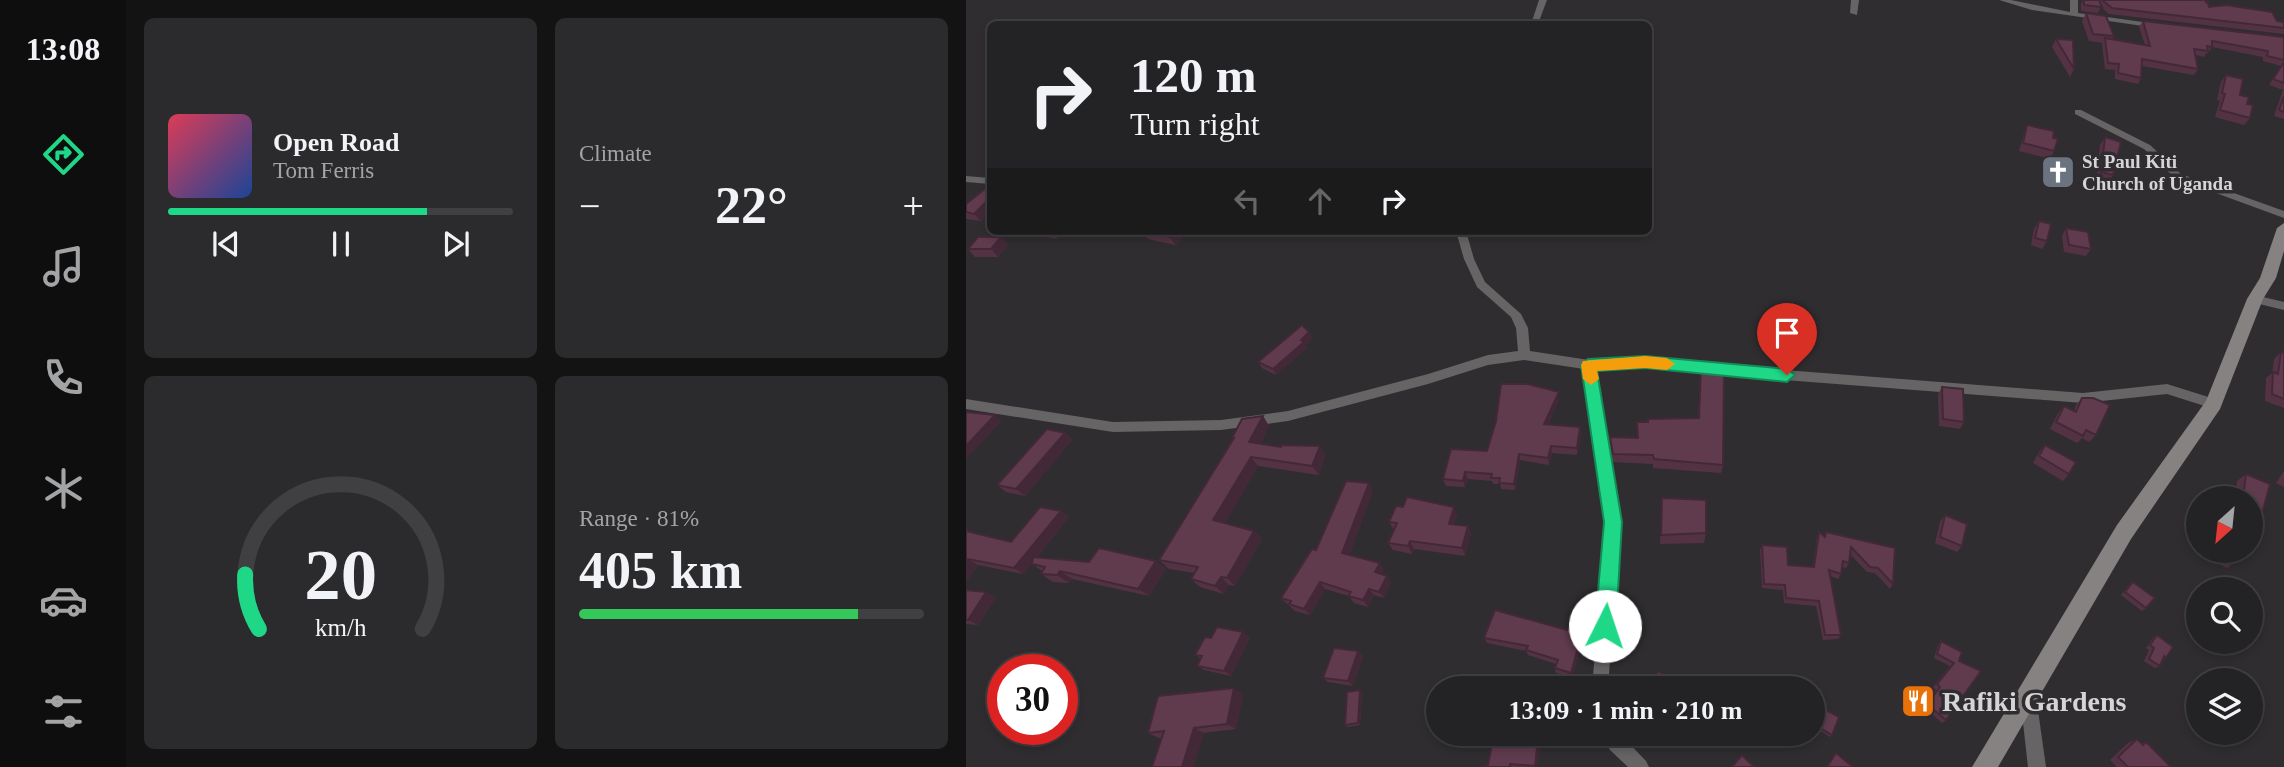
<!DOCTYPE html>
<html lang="en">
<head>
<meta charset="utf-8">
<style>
	body { margin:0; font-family:"Times New Roman",serif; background:#2b2a2c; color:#f1f3f6; height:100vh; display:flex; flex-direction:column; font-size:26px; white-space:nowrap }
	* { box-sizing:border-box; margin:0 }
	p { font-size:23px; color:#a3a4a6 }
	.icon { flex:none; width:38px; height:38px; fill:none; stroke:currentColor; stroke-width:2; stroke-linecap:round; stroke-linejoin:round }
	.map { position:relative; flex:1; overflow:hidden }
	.details { display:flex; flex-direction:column; gap:18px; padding:18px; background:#131314; width:840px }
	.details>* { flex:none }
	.banner { position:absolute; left:21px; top:21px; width:665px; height:214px; border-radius:10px; box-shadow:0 4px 10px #0003,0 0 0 2px #403f41; background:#232224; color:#f1f3f6; overflow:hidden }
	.needle { width:46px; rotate:207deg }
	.buttons { position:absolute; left:1220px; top:486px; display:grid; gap:14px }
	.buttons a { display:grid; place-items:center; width:77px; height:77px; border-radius:50%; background:#232224; box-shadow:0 4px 10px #0003,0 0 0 2px #403f41; font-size:35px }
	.speed { position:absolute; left:21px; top:654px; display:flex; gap:14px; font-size:35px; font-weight:700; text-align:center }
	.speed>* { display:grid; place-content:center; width:91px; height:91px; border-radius:50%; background:#232224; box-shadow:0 4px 10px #0003,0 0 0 2px #403f41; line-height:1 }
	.speed .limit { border:10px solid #d22; background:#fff; color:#111 }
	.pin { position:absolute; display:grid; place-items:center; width:60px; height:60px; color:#fff; margin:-72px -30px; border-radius:50% 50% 50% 0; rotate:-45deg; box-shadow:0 0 7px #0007 }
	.pin .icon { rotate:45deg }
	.me { position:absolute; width:77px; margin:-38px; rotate:4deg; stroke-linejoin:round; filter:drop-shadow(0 0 5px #0008) }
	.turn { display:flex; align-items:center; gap:24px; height:147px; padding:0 28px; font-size:32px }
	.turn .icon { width:91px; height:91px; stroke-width:2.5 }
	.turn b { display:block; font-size:49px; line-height:60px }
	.lanes { display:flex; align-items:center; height:66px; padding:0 28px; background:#0003; justify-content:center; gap:35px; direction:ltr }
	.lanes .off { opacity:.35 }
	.big { font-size:52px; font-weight:600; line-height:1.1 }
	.details .card { flex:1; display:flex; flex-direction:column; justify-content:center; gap:10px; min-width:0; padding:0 24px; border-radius:10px; background:#2b2a2c }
	.details .dial { align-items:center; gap:0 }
	.dial svg { height:182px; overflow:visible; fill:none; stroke:#403f41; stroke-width:7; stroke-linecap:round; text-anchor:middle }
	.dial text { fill:#f1f3f6; stroke:none }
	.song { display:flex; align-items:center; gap:21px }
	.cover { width:84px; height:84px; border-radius:10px; background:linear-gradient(135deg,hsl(350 70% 55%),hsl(220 70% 35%)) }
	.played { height:7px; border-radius:4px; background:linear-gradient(90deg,#1ed888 75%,#403f41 75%) }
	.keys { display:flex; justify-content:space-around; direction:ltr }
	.heat { display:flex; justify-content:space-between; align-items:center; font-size:38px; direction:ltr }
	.charge { height:10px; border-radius:5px; background:linear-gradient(90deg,#34c759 81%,#403f41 0) }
	.details .tiles { flex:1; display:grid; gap:18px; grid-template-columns:repeat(2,1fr) }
	.trip { position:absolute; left:460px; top:676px; width:399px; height:70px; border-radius:35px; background:#232224; box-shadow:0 4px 10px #0003,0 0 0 2px #403f41; font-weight:600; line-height:70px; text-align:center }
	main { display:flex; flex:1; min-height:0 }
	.tab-bar { display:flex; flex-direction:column; width:126px; justify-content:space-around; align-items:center; background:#0e0e0e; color:#a3a4a6 }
	.tab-bar .icon { width:49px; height:49px }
	.tab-bar .current { color:#1ed888 }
	.tab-bar b { font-size:32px; color:#f1f3f6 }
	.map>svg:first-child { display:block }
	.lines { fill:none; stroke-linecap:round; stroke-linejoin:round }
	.street { fill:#666464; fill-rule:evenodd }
	.secondary { fill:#858281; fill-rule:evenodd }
	.wall { fill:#533343 }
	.shaded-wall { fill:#432937 }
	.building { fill:#603b4e; stroke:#432937; stroke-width:2 }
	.route { fill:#1ed888; stroke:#148c58; stroke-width:2 }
	.slow { fill:#f59e0b }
	.labels { text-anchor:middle; stroke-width:7; stroke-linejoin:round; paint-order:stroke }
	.far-poi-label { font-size:19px; font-weight:bold; fill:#d6d4d6; stroke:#2f2d30; text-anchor:start }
	.near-poi-label { font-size:28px; font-weight:bold; fill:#d6d4d6; stroke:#2f2d30; text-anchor:start }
</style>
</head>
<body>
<main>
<nav class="tab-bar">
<b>13:08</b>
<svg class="icon current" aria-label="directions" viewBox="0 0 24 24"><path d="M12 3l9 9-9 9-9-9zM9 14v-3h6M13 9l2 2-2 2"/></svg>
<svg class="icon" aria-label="music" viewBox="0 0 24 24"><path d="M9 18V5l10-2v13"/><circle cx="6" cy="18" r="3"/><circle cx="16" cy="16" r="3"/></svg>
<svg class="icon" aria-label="phone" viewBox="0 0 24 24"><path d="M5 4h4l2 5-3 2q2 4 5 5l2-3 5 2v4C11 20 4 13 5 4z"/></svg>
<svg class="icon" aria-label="climate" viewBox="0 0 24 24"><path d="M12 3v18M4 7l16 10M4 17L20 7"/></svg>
<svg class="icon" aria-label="car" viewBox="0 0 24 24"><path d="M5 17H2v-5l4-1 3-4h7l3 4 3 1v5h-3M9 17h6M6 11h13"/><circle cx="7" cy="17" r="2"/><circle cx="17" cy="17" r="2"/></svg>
<svg class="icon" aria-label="filters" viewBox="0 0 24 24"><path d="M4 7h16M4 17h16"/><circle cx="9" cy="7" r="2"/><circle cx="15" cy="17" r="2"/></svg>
</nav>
<section class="details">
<div class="tiles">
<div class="card">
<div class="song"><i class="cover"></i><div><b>Open Road</b><p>Tom Ferris</p></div></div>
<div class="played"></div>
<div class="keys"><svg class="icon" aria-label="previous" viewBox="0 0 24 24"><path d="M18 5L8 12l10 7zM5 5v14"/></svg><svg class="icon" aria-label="pause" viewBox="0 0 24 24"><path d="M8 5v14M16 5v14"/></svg><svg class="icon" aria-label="next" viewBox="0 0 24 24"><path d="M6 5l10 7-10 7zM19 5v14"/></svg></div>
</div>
<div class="card"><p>Climate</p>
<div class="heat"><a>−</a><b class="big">22°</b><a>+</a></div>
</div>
<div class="card dial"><svg viewBox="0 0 100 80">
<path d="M14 69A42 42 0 1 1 86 69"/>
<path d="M14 69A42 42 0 0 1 8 45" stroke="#1ed888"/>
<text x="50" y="56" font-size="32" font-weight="700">20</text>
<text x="50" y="72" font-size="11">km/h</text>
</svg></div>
<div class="card"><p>Range · 81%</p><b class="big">405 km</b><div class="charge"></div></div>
</div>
</section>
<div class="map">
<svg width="1318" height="767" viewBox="0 0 1318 767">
	<rect width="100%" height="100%" fill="#2f2d30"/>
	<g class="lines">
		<!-- street -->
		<g class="street">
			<path d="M573 0H581L572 24H565Z"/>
			<path d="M885 0H893L891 15 884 13Z"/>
			<path d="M1033 0H1045L1104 12V0H1112V13L1191 24 1195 26 1191 28 1066 10Z"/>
			<path d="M1109 110H1115L1184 145 1215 174 1318 211V218L1209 178 1178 149 1109 114Z"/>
			<path d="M0 176 24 178V184L0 182Z"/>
			<path d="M490 231H500L508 259 519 282 555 314 562 328 564 351 623 360 679 357 741 364 1117 393 1201 384 1252 400 1254 404 1252 408 1248 409 1201 394 1117 403 741 374 679 367 630 369 654 522 642 688H626L640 522 618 369 558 360 522 365 462 384 322 421 255 430 147 432 0 409V399L147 422 255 420 322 411 462 374 522 355 552 351 550 328 545 317 511 287 498 259Z"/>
			<path d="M1289 295 1318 302V310L1285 302 1283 299Z"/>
			<path d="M1062 688 1068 690 1070 696 1080 767H1062L1054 696 1056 690Z"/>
			<path d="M635 733H653L680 761 683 767H662L644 750Z"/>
		</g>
		<!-- secondary -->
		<path class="secondary" d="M1318 223V251L1310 278 1297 299 1254 409 1165 539 1032 767H1006L1151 525 1240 401 1281 299 1294 278 1311 228Z"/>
	</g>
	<!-- wall -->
	<g class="wall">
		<path d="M1117 0H1242L1243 7 1318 22V34L1143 14 1135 7 1132 13 1115 11V4Z"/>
		<path d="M1120 13 1148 36 1146 39 1179 45 1173 27 1177 21 1318 37V119L1308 116 1317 90 1303 85 1315 66 1297 61V57L1246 47 1242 53H1240L1238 57 1230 55 1232 69 1228 75 1176 66 1175 78 1172 84 1149 79V70L1139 69 1136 44 1137 43 1123 41 1116 21Z"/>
		<path d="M1090 39 1108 69 1104 77 1086 47Z"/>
		<path d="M1260 75 1274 95 1284 118 1278 125 1249 117 1254 101 1251 100 1255 82Z"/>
		<path d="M1061 125 1087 138 1088 151 1084 159 1053 151 1058 133Z"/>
		<path d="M1139 137 1147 175 1142 183 1130 180 1134 145Z"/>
		<path d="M24 185V212L15 221 0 219V204Z"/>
		<path d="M1073 221 1081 241 1076 249 1065 245 1068 229Z"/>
		<path d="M1100 228 1125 249 1120 256 1098 252 1096 236Z"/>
		<path d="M72 231H101L91 239 76 236Z"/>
		<path d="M223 231 209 245 182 239 177 232Z"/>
		<path d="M35 237 42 245 32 257H9L2 249Z"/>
		<path d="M343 332 346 338 339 345 341 348 310 375 296 368 292 362Z"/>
		<path d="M1315 352 1318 353V408L1299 401 1300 378 1306 373 1308 359Z"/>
		<path d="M735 367 757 465 755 473 687 468V464L647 462 644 437 671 438 732 418Z"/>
		<path d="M976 387 998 422 994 429 973 426 972 394Z"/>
		<path d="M1116 398 1130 435 1123 442 1116 438 1111 443 1084 429 1092 413 1098 406 1108 411 1110 405Z"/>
		<path d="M593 399 582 425 615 434 611 455 586 453 583 465 554 460 549 490 535 489 534 484H527L526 481 502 479 499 487 480 486 477 479 521 451Z"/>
		<path d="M297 416 303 426 294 444 315 447 354 446 359 456 353 475 292 466 259 523 288 531 296 539 269 586 263 585 258 594 234 587 225 579 229 573 203 569 193 560 267 439 266 438Z"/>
		<path d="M99 433 106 440 59 496 40 492 31 485Z"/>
		<path d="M1079 445 1103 474 1097 481 1067 463 1073 452Z"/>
		<path d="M1318 471V487L1310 483Z"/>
		<path d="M1280 474 1293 525 1284 531V499H1267L1269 498 1271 481Z"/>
		<path d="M407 491 383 555 414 563 418 570 416 574 425 582 418 598 408 595 402 607 388 603 383 596 359 589 344 615 329 611 315 598 350 550Z"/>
		<path d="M696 507 740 533 738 543 694 544Z"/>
		<path d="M95 511 103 517 71 557 123 562 190 561 200 569 183 596 106 579 103 583 87 582 75 574 76 571 66 564 67 562 57 574 12 565 0 581V529L5 532 45 542Z"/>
		<path d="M491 515 488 524 502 526 505 534 499 556 448 549 446 554 427 550 422 543 428 530 423 522Z"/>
		<path d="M979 515 996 546 991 552 969 543 974 522Z"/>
		<path d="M853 532 858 536 860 532 929 548 927 584 924 589 909 573 901 572 884 554 883 563 880 568 876 567 875 574 872 579 864 576 875 635 872 639 857 640 850 606 818 603 817 590 796 588 794 550 796 545 822 565 847 567 851 537Z"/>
		<path d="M1249 551H1269L1266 565 1261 568 1247 561Z"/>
		<path d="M1167 582 1180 608 1176 611 1155 595 1163 585Z"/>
		<path d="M0 590 30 597 12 625 0 624Z"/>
		<path d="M1191 635 1200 658 1197 660 1194 666 1189 668 1178 661 1183 650 1180 648 1187 638Z"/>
		<path d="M284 637 265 676 238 670 231 666 234 658 229 655Z"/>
		<path d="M618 637 606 677 590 673 589 668 590 664 562 655 560 651 521 643 518 638Z"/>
		<path d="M975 641 993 661 980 720 976 723 958 707 970 690 967 687 984 666 968 658 972 645Z"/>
		<path d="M392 651 397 656 387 686 362 682 357 678Z"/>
		<path d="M394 690 396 693 394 725 381 727 379 725Z"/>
		<path d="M277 694 270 729 193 738 182 733Z"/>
		<path d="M858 709 866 735 864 737 850 728Z"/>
		<path d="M528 733H554L553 738 574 743 571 767H518L522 765Z"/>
		<path d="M1171 739 1175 744 1180 742 1205 767H1151L1144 760 1162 743Z"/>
	</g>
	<!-- shaded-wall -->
	<g class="shaded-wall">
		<path d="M24 198V212L15 221 8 214Z"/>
		<path d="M87 231H101L91 239 85 232Z"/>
		<path d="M210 231H223L209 245 204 237Z"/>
		<path d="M35 237 42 245 32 257 25 249Z"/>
		<path d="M343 332 346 338 339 345 341 348 310 375 307 369Z"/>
		<path d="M593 392V399L579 431 578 424Z"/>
		<path d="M29 415 36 421 0 459V446Z"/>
		<path d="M297 416 303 426 290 452 283 442Z"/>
		<path d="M614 427 615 434 611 455V448Z"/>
		<path d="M99 433 106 440 59 496 50 489Z"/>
		<path d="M354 446 359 456 353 475 346 466Z"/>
		<path d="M585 446 586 453 583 465 582 458Z"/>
		<path d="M553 454 554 460 549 490 548 484Z"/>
		<path d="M285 457 292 466 256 529 247 520Z"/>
		<path d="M499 472 502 479 499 487 497 481Z"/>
		<path d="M403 483 407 491 382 560 376 553Z"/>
		<path d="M488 507 491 515 486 532 483 524Z"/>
		<path d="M95 511 103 517 57 574 48 568Z"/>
		<path d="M502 526 505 534 499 556 496 548Z"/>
		<path d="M288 531 296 539 269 586 261 578Z"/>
		<path d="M444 541 448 549 446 554 442 546Z"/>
		<path d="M2 559 12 565 0 581V561Z"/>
		<path d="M190 561 200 569 183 596 172 589Z"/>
		<path d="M414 563 418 570 414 579 409 572Z"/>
		<path d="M94 571 106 579 103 583 91 575Z"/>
		<path d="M421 576 425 582 418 598 413 592Z"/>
		<path d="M255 577 263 585 258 594 249 586Z"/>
		<path d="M354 582 359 589 344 615 338 609Z"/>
		<path d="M403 589 408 595 402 607 397 600Z"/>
		<path d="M20 592 30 597 12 625 2 620Z"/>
		<path d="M617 631 618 637 606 677 605 673Z"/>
		<path d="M277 632 284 637 265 676 258 671Z"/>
		<path d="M392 651 397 656 387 686 382 681Z"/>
		<path d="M268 688 277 694 270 729 261 724Z"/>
		<path d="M394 690 396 693 394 725 392 723Z"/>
		<path d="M228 728 238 733 228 767H216Z"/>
		<path d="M572 739 574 743 571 767H569Z"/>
	</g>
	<!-- building -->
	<g class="building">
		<path d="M1118 0H1133L1136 7 1118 5Z"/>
		<path d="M1136 0H1242V2H1239L1242 3 1243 7 1260 5 1306 12 1311 21 1318 22V28L1146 8Z"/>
		<path d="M1120 13 1140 16 1148 36 1127 34Z"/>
		<path d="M1177 21 1318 37V60L1301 56 1302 51 1246 41V47L1241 46 1242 51 1228 49 1232 69 1176 59 1175 78 1152 73 1153 64 1142 63 1139 38 1184 46Z"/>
		<path d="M1090 39 1107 40 1108 69Z"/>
		<path d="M1318 62V83L1307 79Z"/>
		<path d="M1260 75 1277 79 1274 95 1283 97 1281 104 1287 105 1284 118 1254 110 1259 94 1256 93Z"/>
		<path d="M1318 96V112L1313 110Z"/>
		<path d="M1061 125 1088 131 1087 138 1092 139 1088 151 1057 143Z"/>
		<path d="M1139 137 1155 142 1147 175 1135 172Z"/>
		<path d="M24 185V198L8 214 0 212V204Z"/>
		<path d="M1073 221 1085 224 1081 241 1069 238Z"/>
		<path d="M1100 228 1122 232 1125 249 1103 245Z"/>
		<path d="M178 231H210L204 237 177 232Z"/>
		<path d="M12 237H35L25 249H2Z"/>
		<path d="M336 325 343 332 335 340 338 342 307 369 292 362Z"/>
		<path d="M1315 352 1318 353V399L1306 394 1307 372 1312 374Z"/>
		<path d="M735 367 758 369 757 465 688 459 687 455 647 454 644 437 672 438 671 422H682V419L733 418Z"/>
		<path d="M535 384H562L593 392 578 424 614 427 611 448 585 446 582 458 553 454 548 484 533 483 534 478H525L526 474 499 472 497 481 477 479 485 449 521 451 530 421Z"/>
		<path d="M976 387 997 389 998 422 977 419Z"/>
		<path d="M1116 398H1127L1144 405 1130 435 1120 430 1117 436 1090 422 1098 406 1110 412Z"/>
		<path d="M0 412 29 415 0 446Z"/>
		<path d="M297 416 283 442 315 447 316 445 354 446 346 466 285 457 247 520 288 531 261 578 255 577 249 586 225 579 232 567 193 560 268 438H266L276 419Z"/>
		<path d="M81 429 99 433 50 489 31 485Z"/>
		<path d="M1079 445 1110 462 1103 474 1073 456Z"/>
		<path d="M1280 474 1304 484 1293 525 1284 520V499H1271L1272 495 1277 498Z"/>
		<path d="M380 481 403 483 376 553 414 563 409 572 421 576 413 592 403 589 397 600 382 596 385 592 354 582 338 609 323 604 325 601 315 598 346 549 350 550Z"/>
		<path d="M441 497 488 507 483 524 502 526 496 548 444 541 442 546 422 543 431 523 423 522 430 506 437 507Z"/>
		<path d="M696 498 740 500V533L695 535Z"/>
		<path d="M74 507 95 511 48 568 2 559 0 561V531L45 542Z"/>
		<path d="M979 515 1001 524 996 546 974 537Z"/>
		<path d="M853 532 859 537 860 532 929 548 927 584 912 568 904 567 885 547 883 563 877 561 875 574 863 570 875 635H859L853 601 820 598 819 585 798 584 796 545 821 547 822 565 848 567Z"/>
		<path d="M133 548 190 561 172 589 94 571 91 575 75 574 79 567 66 564 67 557 123 562Z"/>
		<path d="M1253 551H1269L1266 565 1251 558Z"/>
		<path d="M1167 582 1189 598 1180 608 1159 592Z"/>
		<path d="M0 590 20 592 2 620H0Z"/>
		<path d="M529 610 601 630V628L617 631 605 673 589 668 592 660 560 650 562 646 518 638Z"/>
		<path d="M251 627 277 632 258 671 231 666 236 656 229 655 239 637 245 638Z"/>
		<path d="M1191 635 1207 647 1200 658 1198 656 1194 666 1183 659 1188 648 1184 645Z"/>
		<path d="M975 641 996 652 993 661 1015 671 980 720 961 704 974 687 971 684 988 663 971 654Z"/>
		<path d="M368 648 392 651 382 681 357 678Z"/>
		<path d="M693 671 710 688H678Z"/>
		<path d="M268 688 261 724 228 728 216 767H186L198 731 182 733 192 696Z"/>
		<path d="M394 690 392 723 379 725 381 692Z"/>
		<path d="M858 709 873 717 866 735 851 726Z"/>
		<path d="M528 733H551V738L572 739 569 766 544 764V767H518V765H522Z"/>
		<path d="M1171 739 1177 745 1180 742 1205 767H1162L1152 757Z"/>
		<path d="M870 753 887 767H861Z"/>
		<path d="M776 755 788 767H766Z"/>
	</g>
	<!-- route -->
	<path class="route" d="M679 356 821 369 829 375 821 382 679 368 631 371 656 522 650 626 647 633 639 636 632 633 629 626 638 522 615 365 622 359Z"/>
	<!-- slow -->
	<path class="slow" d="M679 356 701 358 709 364 701 370 679 368 631 371 633 379 625 385 617 379 615 365 617 361Z"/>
	<!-- icons -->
	<defs>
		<g id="church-square" transform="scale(1.75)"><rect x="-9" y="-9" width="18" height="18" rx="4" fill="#6b7280" stroke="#2f2d30"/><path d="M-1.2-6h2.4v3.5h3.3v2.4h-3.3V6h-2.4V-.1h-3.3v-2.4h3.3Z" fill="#fff"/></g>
		<g id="restaurant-square" transform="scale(1.75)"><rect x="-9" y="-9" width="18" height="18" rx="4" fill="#e8710a" stroke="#2f2d30"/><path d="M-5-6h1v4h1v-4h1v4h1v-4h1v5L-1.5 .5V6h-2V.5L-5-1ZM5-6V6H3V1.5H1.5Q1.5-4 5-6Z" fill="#fff"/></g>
	</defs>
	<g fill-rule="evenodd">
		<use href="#church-square" x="1092" y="172"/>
		<use href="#restaurant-square" x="952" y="701"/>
	</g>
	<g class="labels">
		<!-- far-poi labels -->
		<g class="far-poi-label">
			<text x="1116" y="168">St Paul Kiti<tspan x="1116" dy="22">Church of Uganda</tspan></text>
		</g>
		<!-- near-poi labels -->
		<g class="near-poi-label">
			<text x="976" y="711">Rafiki Gardens</text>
		</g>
	</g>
</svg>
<div class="buttons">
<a><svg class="needle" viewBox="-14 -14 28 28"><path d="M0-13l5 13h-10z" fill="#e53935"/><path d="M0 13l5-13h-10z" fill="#a3a4a6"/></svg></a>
<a><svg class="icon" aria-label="search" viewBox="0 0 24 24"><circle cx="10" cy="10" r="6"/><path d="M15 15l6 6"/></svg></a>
<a><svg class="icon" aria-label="layers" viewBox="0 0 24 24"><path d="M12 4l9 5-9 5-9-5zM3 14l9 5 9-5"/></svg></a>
</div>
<div class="speed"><div class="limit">30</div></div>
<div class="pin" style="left:821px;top:375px;background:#d93025"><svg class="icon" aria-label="arrive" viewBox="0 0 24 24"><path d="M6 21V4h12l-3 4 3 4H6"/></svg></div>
<svg class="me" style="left:639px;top:626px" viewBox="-20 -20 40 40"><circle r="19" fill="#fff"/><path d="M0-13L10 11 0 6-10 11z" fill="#1ed888"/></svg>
<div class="trip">13:09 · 1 min · 210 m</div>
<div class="banner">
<div class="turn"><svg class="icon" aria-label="right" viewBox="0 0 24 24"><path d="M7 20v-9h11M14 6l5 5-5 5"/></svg><div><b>120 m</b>Turn right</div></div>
<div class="lanes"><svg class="icon off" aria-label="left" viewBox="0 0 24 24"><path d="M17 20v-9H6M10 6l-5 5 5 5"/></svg><svg class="icon off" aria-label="ahead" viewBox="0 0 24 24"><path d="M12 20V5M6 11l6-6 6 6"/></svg><svg class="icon" aria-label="right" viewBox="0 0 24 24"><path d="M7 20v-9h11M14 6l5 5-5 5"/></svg></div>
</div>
</div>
</main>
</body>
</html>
